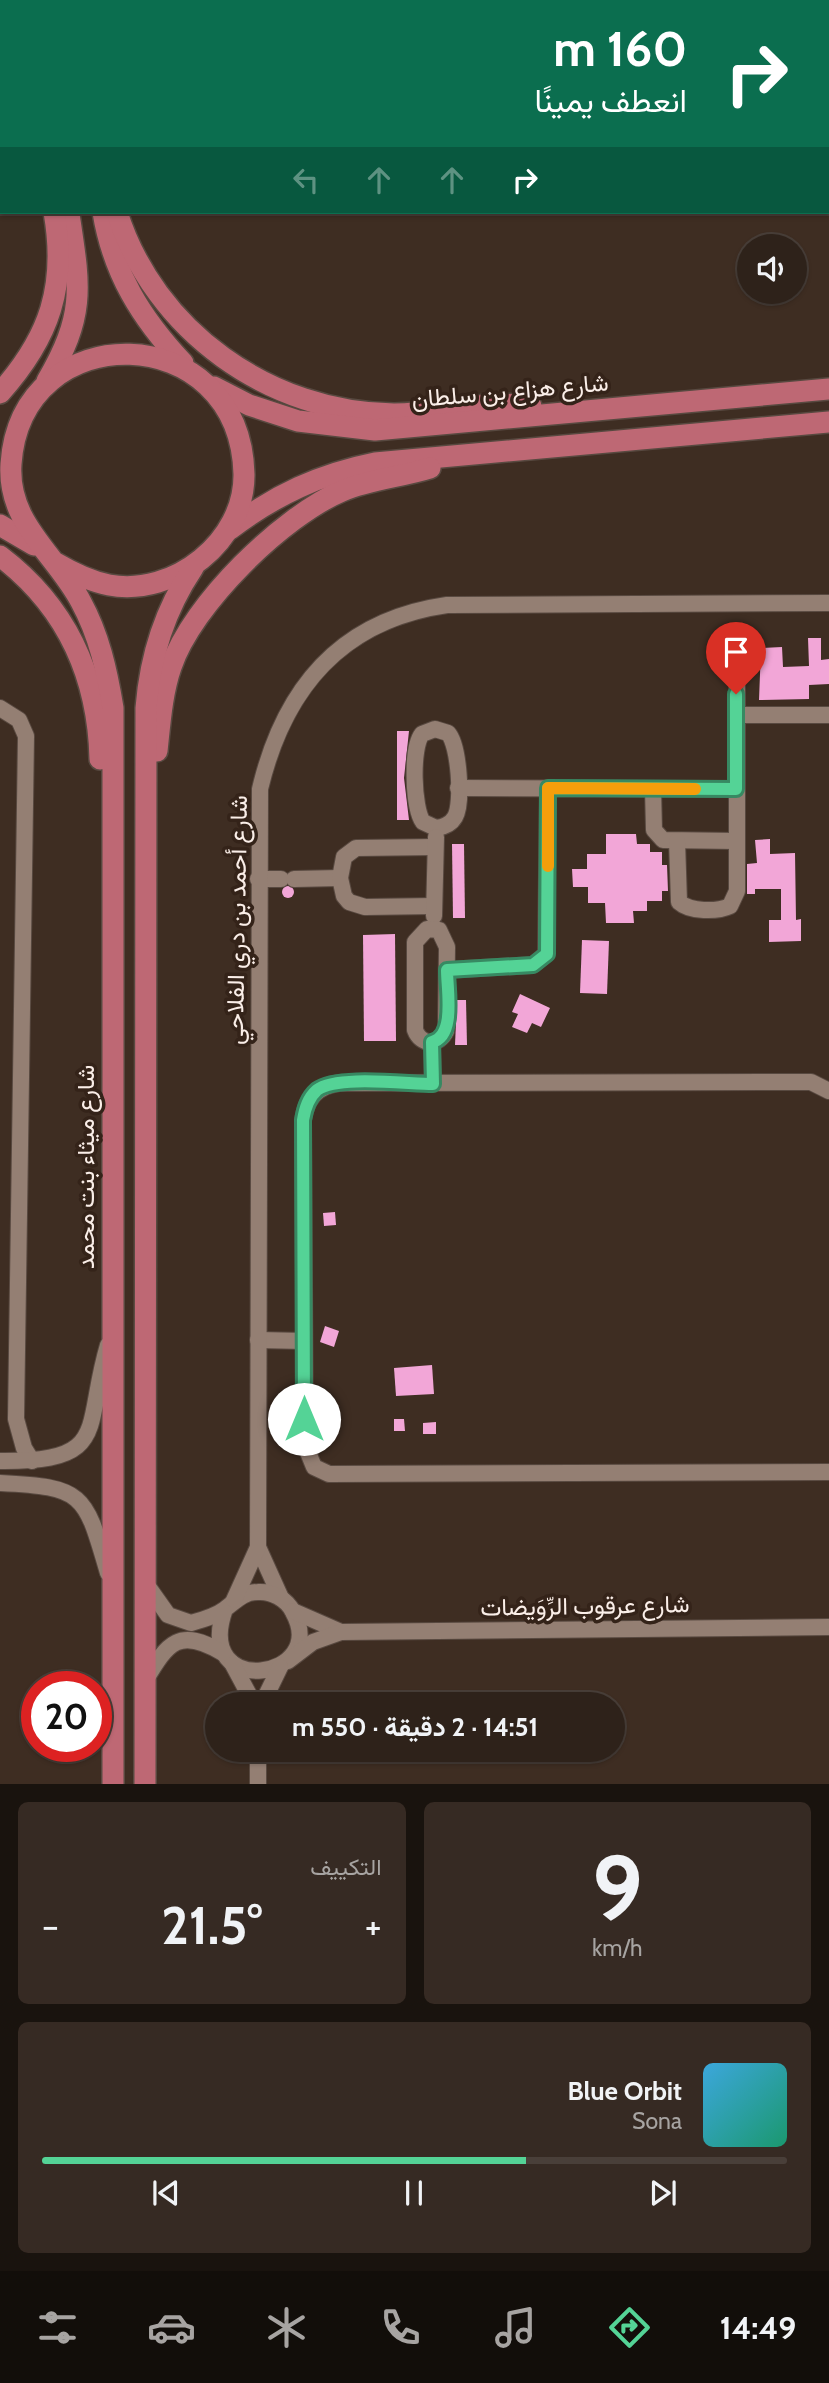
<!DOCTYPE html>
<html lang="ar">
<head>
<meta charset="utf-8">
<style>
	body { margin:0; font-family:Cabin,Vazirmatn,sans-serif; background:#362a23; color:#f1f3f6; direction:rtl; height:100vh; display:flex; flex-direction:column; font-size:26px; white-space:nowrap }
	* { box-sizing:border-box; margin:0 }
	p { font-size:23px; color:#a7a4a2 }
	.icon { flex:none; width:38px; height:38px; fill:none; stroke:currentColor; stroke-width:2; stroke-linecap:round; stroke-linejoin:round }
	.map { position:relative; height:1784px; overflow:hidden; direction:ltr }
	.side { display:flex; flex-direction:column; gap:18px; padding:18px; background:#19130e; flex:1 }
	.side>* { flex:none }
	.top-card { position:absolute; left:0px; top:0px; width:830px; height:214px; box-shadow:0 2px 5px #0004,0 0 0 2px #493f39; direction:rtl; background:#0b6e4f; color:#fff; overflow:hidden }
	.buttons { position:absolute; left:737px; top:234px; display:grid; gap:14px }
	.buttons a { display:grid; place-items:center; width:70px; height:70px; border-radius:50%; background:#2e221a; box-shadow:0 2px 5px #0004,0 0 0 2px #493f39; font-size:35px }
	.speed { position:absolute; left:21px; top:1671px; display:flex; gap:14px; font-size:35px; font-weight:700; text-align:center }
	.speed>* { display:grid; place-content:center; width:91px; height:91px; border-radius:50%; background:#2e221a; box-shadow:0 2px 5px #0004,0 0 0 2px #493f39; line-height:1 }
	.speed .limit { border:10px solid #d22; background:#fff; color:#111 }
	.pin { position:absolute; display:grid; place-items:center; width:60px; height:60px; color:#fff; margin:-72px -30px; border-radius:50% 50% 50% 0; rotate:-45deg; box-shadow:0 0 7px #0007 }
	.pin .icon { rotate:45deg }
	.me { position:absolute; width:77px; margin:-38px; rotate:0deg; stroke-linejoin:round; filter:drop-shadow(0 0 5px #0008) }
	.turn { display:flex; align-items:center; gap:24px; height:147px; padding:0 28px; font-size:32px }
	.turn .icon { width:91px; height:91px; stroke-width:2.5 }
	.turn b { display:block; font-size:49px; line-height:60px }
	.lanes { display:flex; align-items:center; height:66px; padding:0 28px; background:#0003; justify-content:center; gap:35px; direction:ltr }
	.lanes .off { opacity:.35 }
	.big { font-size:52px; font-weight:700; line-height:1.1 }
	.side .widget { flex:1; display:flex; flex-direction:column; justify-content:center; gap:10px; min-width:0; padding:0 24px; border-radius:10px; background:#362a23 }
	.side .dial { align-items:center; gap:0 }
	.dial b { font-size:91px; line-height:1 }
	.song { display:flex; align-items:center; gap:21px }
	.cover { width:84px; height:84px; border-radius:10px; background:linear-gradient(135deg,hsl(200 70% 55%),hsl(160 70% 35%)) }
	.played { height:7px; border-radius:4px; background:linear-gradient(90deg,#54d396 65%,#493f39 65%) }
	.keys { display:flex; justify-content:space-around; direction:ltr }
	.heat { display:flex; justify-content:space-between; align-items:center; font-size:38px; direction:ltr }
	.side .tiles { flex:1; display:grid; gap:18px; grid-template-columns:1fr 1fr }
	.widget:last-child { grid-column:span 2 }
	.trip { position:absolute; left:205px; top:1692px; width:420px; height:70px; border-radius:35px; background:#2e221a; box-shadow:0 2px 5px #0004,0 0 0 2px #493f39; font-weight:700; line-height:70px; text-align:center; direction:rtl }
	.tab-bar { display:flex; height:112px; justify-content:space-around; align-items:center; background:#120e0a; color:#a7a4a2 }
	.tab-bar .icon { width:49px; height:49px }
	.tab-bar .on { color:#54d396 }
	.tab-bar b { font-size:32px; color:#f1f3f6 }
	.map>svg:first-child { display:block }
	.building { fill:#f2a6d7 }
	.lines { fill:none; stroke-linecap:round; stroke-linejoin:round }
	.minor-casing { stroke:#584940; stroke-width:18 }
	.major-casing { stroke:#584940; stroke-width:24 }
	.minor { stroke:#947f73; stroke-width:16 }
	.major { stroke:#be6874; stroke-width:21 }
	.route-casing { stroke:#378962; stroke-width:18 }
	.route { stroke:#54d396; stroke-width:12 }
	.slow { stroke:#f59e0b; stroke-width:12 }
	.labels { text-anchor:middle; stroke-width:7; stroke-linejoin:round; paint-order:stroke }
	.street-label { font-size:24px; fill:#faeee8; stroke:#342319 }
</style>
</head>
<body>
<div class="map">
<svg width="829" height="1785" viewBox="0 0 829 1785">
	<rect width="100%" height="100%" fill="#3e2d22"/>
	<!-- building -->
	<g class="building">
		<path d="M808 638H821V660L829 659V684L809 685V699L759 700 761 648 782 647 783 667 809 666Z"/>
		<path d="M397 731H409L404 778 409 820H397Z"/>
		<path d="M606 834H636L637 844H650V852H662V865H667L668 891H662V901H647V911H633L634 923H606L605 903H588V887H573L572 869H587V854H606Z"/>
		<path d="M770 839V854L795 853 796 920 801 919V941L769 942V920H781V889H755V894H747V864L757 863 755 840Z"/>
		<path d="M452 844H464L465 918H453Z"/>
		<circle cx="288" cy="892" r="6"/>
		<path d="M395 934 396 1041H364L363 935Z"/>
		<path d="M582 940 609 941 607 994 580 993Z"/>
		<path d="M520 994 550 1008 541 1027 532 1023 527 1033 512 1027 518 1014 512 1012Z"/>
		<path d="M457 1000H466L467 1045H455Z"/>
		<path d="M335 1212 336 1225 324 1226 323 1213Z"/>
		<path d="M325 1326 339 1331 334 1347 320 1342Z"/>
		<path d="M432 1365 434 1394 396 1396 394 1368Z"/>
		<path d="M394 1419H404L405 1431H394Z"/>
		<path d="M436 1422V1434H423V1423Z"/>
	</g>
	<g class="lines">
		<!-- minor casing -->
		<g class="minor-casing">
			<g id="minor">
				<path d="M0 708 19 720 26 736 16 1419 24 1448 32 1461"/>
				<path d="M736 715H829"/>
				<path d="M435 729 448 733C459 745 463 803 455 817 451 824 444 827 436 828L423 822C413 808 411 748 422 734Z"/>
				<path d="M458 788 736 789"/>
				<path d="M653 789 654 830 663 840 737 841"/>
				<path d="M677 841 679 902C690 912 717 912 730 906L737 891V654"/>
				<path d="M258 879H281"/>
				<path d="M294 879 340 878"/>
				<path d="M434 906 365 907 349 902 344 896 340 878 344 857 356 848 435 847"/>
				<path d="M434 916 436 837"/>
				<path d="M427 929 439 930 447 947 446 1031C439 1046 421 1046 415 1030V942Z"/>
				<path d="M447 970 533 965 546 954 548 788"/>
				<path d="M432 1042 433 1084"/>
				<path d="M829 1091 811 1082 339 1083C318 1086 306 1098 303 1120L305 1445 314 1467 329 1474 829 1472"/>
				<path d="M258 1340 304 1341"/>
				<path d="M0 1461C111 1462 83 1429 108 1345"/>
				<path d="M0 1483C85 1487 85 1494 108 1573"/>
				<path d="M258 1547 281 1598"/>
				<path d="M146 1584 168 1615 191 1623C202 1620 216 1616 225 1609 236 1601 243 1592 258 1592 271 1591 287 1599 293 1612 331 1680 192 1701 225 1609"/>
				<path d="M234 1600 258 1547 260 789C284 688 341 620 447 605L829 603"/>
				<path d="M293 1611 341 1632"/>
				<path d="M288 1661 313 1642 341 1632 829 1627"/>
				<path d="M232 1663 254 1704"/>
				<path d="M145 1681C168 1642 179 1627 223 1653"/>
				<path d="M262 1704 280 1667"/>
				<path d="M258 1750V1785"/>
			</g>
		</g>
		<!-- major casing -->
		<g class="major-casing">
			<g id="major">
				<path d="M36 0V2"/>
				<path d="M68 0V2"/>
				<path d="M103 212C113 273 141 318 183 363"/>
				<path d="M117 212C154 331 270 413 394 414 440 414 485 400 531 406"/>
				<path d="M47 381C86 314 80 287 69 214"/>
				<path d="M214 387 249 405 298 421 375 430 829 389"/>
				<path d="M0 393C50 337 67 286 54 212"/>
				<path d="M0 525 34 545"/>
				<path d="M230 529C275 495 320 474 375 463L829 422"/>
				<path d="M0 556C67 607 98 676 100 759"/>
				<path d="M56 563C73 573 89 581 109 585 174 597 245 541 244 474 240 318 21 314 11 464 7 524 56 554 81 602 99 635 107 671 113 708V1785"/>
				<path d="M157 751C160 723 162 693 171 667 192 604 283 516 342 491 370 479 401 477 430 468"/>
				<path d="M145 1785 146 708C150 657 164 611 193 568"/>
			</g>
		</g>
		<!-- minor -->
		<use href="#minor" class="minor"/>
		<!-- major -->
		<use href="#major" class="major"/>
	</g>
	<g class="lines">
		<!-- route casing -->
		<g class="route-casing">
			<path id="route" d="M304 1419 303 1120C305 1108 308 1098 317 1090 337 1075 407 1084 433 1084L432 1042C456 1036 447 990 447 970L533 965 547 954 548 788 736 789V694"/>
		</g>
		<!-- route -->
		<use href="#route" class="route"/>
		<!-- slow -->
		<path class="slow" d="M548 866V788L695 789"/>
	</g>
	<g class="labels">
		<!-- street labels -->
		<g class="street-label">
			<text transform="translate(510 391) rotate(-5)" y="8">شارع هزاع بن سلطان</text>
			<text transform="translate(237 920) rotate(-89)" y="8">شارع أحمد بن دري الفلاحي</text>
			<text transform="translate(86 1167) rotate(-90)" y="8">شارع ميثاء بنت محمد</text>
			<text transform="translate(585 1606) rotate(-1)" y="8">شارع عرقوب الرِّوَيضات</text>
		</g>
	</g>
</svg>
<div class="buttons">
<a><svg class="icon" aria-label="sound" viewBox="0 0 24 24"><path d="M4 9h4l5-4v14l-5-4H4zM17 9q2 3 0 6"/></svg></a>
</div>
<div class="speed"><div class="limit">20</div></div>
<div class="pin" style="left:736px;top:694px;background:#d93025"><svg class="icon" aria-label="arrive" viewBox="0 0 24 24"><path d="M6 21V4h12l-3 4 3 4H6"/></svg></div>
<svg class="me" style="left:304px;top:1419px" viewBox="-20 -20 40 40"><circle r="19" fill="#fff"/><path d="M0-13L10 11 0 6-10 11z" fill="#54d396"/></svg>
<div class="trip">14:51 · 2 دقيقة · 550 m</div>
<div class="top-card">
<div class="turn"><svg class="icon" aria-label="right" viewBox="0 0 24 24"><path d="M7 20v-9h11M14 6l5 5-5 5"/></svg><div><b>160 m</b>انعطف يمينًا</div></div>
<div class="lanes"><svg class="icon off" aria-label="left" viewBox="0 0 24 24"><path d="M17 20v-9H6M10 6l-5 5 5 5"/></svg><svg class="icon off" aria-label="ahead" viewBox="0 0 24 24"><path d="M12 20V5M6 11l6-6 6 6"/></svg><svg class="icon off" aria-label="ahead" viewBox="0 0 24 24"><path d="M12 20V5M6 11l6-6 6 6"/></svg><svg class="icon" aria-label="right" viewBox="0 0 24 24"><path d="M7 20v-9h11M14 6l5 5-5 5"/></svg></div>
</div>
</div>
<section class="side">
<div class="tiles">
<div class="widget dial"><b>9</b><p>km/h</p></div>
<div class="widget"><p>التكييف</p>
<div class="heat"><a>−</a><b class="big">21.5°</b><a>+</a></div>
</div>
<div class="widget">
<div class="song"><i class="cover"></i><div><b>Blue Orbit</b><p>Sona</p></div></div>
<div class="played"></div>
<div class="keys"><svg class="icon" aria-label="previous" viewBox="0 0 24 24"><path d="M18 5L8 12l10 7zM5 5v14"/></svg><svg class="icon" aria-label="pause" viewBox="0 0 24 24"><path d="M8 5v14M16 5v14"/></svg><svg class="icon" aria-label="next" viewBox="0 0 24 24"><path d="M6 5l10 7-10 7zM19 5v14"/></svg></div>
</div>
</div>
</section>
<nav class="tab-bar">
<b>14:49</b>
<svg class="icon on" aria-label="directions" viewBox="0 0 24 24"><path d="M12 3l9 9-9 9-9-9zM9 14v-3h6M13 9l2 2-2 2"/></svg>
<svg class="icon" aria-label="music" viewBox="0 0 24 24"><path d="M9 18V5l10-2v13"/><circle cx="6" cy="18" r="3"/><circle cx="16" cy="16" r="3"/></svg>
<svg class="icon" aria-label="phone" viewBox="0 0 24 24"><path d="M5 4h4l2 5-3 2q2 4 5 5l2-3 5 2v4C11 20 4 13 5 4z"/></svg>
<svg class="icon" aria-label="climate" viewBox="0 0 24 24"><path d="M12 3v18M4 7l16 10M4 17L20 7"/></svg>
<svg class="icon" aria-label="car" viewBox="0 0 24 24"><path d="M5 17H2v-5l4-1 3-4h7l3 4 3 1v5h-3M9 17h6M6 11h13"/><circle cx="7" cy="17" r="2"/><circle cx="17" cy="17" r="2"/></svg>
<svg class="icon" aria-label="filters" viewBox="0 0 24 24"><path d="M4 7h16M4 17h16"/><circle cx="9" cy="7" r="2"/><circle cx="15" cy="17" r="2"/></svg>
</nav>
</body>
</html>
